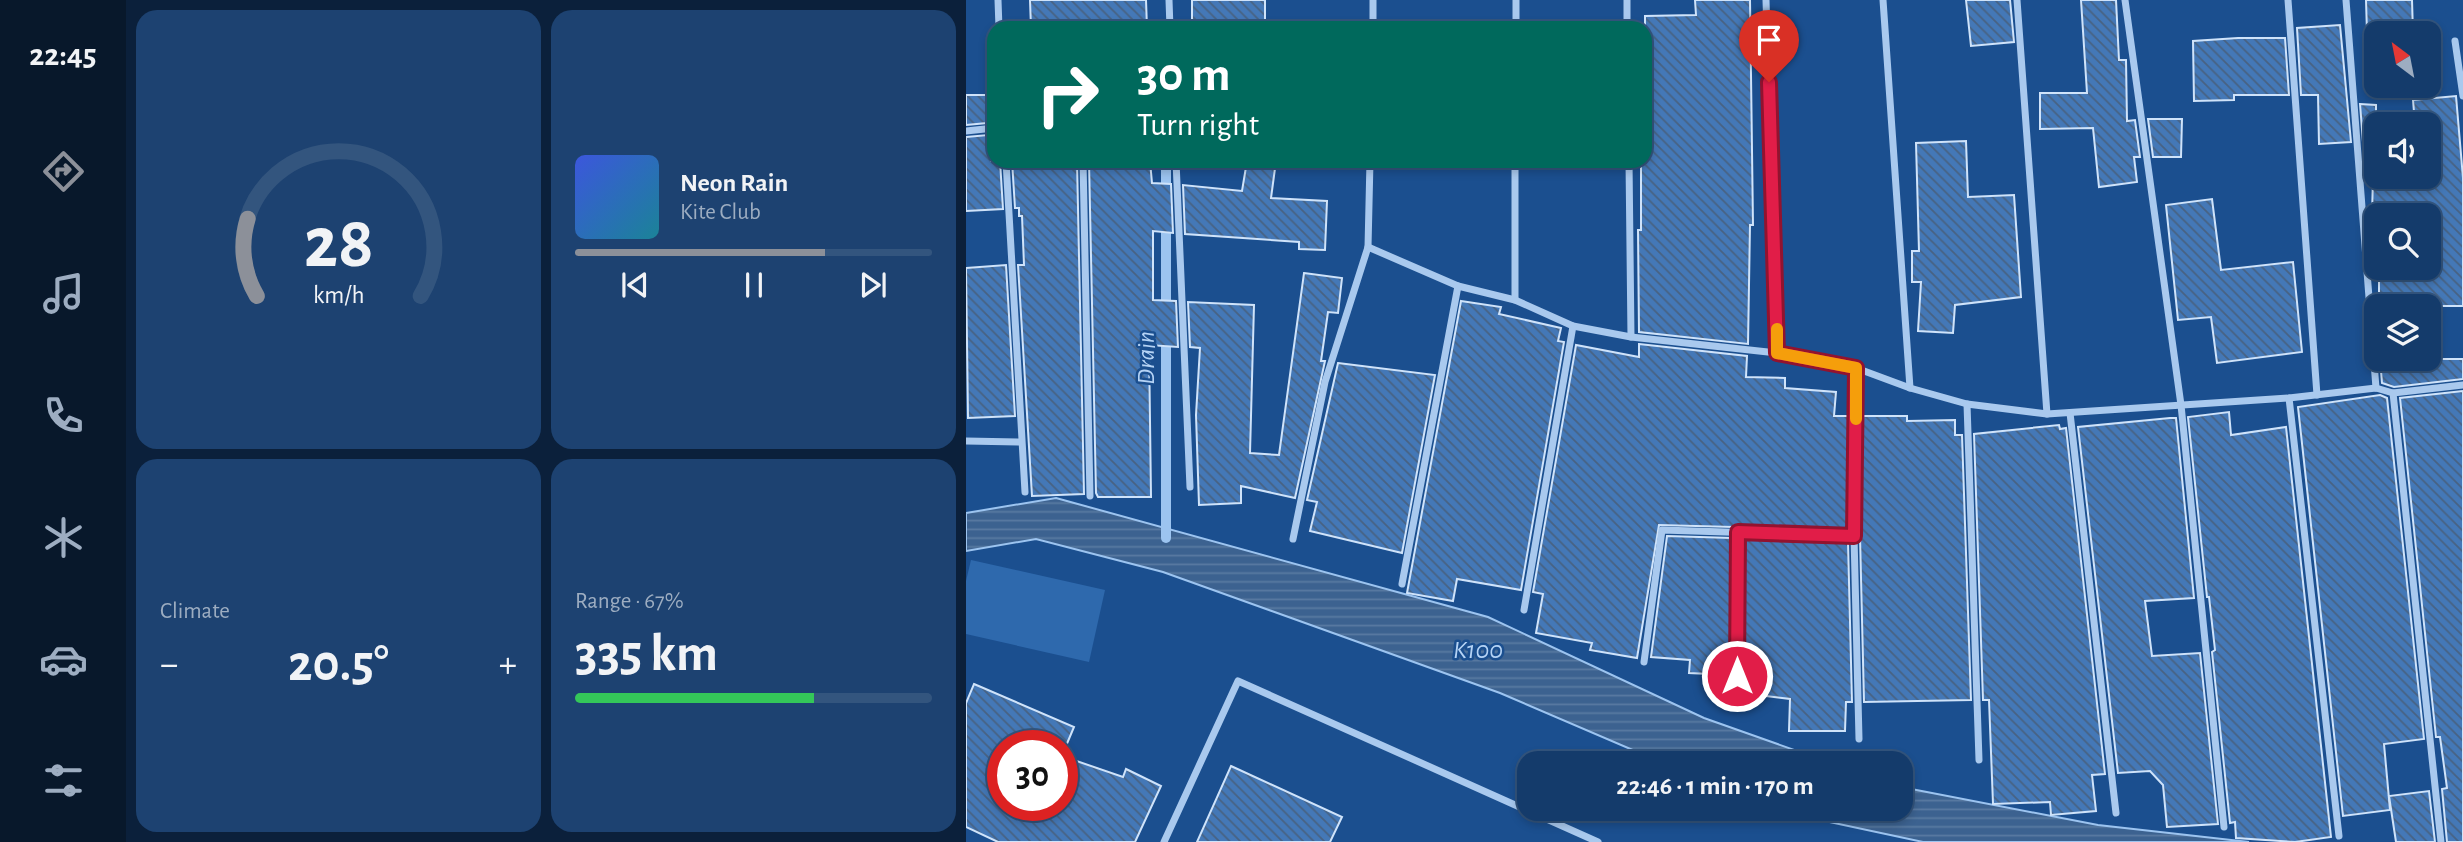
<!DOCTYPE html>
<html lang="en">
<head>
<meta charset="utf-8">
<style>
	body { margin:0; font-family:"Alegreya Sans",sans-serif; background:#1d4271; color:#f1f3f6; height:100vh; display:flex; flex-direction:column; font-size:26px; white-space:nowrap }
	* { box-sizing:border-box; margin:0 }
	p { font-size:23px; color:#9dadc1 }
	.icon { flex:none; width:38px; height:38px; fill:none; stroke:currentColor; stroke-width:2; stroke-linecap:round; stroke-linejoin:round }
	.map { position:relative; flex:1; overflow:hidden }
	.side { display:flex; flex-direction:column; gap:10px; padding:10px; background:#0b203b; width:840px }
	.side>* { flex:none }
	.top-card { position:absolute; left:21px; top:21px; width:665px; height:147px; border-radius:21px; box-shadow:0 4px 10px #0003,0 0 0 2px #33557e; background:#00695c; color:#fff; overflow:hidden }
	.needle { width:46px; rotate:328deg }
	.fabs { position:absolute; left:1398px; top:21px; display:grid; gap:14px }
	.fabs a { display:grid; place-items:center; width:77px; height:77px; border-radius:14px; background:#143b6b; box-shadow:0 4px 10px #0003,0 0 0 2px #33557e; font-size:35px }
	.speed { position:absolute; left:21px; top:730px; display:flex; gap:14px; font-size:35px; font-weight:700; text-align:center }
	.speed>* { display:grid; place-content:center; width:91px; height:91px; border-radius:50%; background:#143b6b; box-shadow:0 4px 10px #0003,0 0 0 2px #33557e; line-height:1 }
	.speed .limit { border:10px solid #d22; background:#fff; color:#111 }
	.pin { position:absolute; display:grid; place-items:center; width:60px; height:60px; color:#fff; margin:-72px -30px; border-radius:50% 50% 50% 0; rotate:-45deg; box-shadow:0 0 7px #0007 }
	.pin .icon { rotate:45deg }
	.me { position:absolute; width:77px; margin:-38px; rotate:0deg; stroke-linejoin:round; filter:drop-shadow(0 0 5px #0008) }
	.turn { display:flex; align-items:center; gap:24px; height:147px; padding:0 35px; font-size:32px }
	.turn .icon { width:91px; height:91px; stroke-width:2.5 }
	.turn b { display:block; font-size:49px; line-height:60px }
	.big { font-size:52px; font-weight:700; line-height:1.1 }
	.side .widget { flex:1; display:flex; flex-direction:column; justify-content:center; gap:10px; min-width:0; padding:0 24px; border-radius:21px; background:#1d4271 }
	.side .dial { align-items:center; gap:0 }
	.dial svg { height:182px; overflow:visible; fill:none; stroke:#33557e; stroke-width:7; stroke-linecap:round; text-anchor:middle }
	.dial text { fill:#f1f3f6; stroke:none }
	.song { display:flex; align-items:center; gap:21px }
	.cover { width:84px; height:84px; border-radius:10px; background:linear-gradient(135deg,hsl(230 70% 55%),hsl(190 70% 35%)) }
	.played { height:7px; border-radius:4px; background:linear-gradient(90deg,#8c9099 70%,#33557e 70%) }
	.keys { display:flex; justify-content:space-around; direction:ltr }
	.heat { display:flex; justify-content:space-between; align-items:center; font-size:38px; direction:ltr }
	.charge { height:10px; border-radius:5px; background:linear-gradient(90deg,#34c759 67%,#33557e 0) }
	.side .tiles { flex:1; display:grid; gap:10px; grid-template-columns:repeat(2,1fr) }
	.trip { position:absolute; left:551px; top:751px; width:396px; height:70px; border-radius:21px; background:#143b6b; box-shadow:0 4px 10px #0003,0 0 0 2px #33557e; font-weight:700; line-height:70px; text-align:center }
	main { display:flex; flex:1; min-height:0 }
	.tabs { display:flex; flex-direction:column; width:126px; justify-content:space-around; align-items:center; background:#08182b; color:#9dadc1 }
	.tabs .icon { width:49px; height:49px }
	.tabs .on { color:#8c9099 }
	.tabs b { font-size:32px; color:#f1f3f6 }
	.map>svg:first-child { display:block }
	.pitch { fill:#2e69ad }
	.water { fill:url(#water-rules); stroke:#9cc4f0; stroke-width:2 }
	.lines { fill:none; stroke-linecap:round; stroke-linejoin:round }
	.stream { stroke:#9cc4f0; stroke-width:10 }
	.building { fill:url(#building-back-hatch); stroke:#cfe3fa; stroke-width:2 }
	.street { stroke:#a9c9ee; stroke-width:7 }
	.route-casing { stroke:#92132f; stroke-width:18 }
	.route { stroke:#e11d48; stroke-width:12 }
	.slow { stroke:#f59e0b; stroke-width:12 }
	.labels { text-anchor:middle; stroke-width:5; stroke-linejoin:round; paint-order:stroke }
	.water-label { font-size:26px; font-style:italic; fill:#b5d3f5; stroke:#1b4f8f }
</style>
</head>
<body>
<main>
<nav class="tabs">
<b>22:45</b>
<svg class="icon on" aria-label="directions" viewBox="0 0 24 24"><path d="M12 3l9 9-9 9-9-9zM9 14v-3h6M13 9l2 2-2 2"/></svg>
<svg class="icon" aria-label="music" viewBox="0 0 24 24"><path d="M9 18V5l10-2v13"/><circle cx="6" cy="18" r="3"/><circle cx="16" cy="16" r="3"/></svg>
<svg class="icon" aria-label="phone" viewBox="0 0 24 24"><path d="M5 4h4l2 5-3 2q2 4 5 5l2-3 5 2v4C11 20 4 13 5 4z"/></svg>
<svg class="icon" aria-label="climate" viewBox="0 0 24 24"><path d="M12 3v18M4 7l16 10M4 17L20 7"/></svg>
<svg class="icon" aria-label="car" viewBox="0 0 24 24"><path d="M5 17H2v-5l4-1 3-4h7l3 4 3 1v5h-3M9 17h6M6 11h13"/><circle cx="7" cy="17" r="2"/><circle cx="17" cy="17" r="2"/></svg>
<svg class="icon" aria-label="filters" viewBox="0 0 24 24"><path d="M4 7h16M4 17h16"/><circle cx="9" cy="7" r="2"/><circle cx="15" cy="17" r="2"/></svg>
</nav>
<section class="side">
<div class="tiles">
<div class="widget dial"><svg viewBox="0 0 100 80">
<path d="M14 69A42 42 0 1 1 86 69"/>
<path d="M14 69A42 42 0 0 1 10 35" stroke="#8c9099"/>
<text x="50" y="56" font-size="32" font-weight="700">28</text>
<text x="50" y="72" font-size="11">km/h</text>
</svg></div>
<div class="widget">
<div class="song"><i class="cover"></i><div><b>Neon Rain</b><p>Kite Club</p></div></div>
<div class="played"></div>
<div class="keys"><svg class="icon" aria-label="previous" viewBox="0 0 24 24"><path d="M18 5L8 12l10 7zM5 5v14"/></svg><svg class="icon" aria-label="pause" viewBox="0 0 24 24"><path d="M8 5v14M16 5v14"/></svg><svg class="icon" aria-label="next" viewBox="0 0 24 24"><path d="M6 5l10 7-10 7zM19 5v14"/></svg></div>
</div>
<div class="widget"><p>Climate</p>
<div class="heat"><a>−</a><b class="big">20.5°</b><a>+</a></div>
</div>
<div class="widget"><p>Range · 67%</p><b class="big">335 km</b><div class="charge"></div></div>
</div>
</section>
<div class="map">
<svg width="1497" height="842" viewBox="0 0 1497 842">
	<defs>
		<pattern id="water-rules" width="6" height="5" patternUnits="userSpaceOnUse" patternTransform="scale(1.75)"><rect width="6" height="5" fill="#3c6290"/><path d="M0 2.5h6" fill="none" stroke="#597aa1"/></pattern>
		<pattern id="building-back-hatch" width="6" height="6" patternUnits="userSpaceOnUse" patternTransform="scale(1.75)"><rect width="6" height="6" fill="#4478b7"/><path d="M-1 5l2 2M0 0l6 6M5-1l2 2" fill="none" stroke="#486282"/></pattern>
	</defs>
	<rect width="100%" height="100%" fill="#1b4f8f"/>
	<!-- pitch -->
	<path class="pitch" d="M5 560 139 590 123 662 0 634V581Z"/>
	<!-- water -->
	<g class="water">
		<path d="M90 498 522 617 738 718 865 763H697L534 693 197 572 70 539 0 551V513Z"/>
		<path d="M935 787 1132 825 1283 842H957L803 809 934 808Z"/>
	</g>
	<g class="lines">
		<!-- stream -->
		<g class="stream">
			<path d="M200 161V195"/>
			<path d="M200 221V311"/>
			<path d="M200 333V538"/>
		</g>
	</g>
	<!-- building -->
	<g class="building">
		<path d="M64 0H180L181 28H65Z"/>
		<rect x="226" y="0" width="73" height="28"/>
		<path d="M729 0H784L787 225H784L782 344 673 332 672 230H675V161H679V16L730 15Z"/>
		<path d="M1000 0H1044L1048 42 1005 46Z"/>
		<path d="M1115 0H1150L1153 60H1160L1161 121 1169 120 1174 157H1168L1171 182 1133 187 1127 128 1074 129V93H1121Z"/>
		<path d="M1400 0H1446L1447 33H1401Z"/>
		<path d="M1374 25 1385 142 1353 144 1352 95H1335L1331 28Z"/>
		<path d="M1272 38H1319L1323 95H1268V100L1228 101 1227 41Z"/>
		<path d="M0 95H20L21 123 0 125Z"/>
		<path d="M1490 96 1497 178V306H1413V268H1463V215H1406L1407 177H1463V124H1449L1447 100Z"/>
		<path d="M1394 104 1410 105V141L1397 142Z"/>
		<path d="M1182 119H1216L1215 157H1187Z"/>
		<path d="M22 135 25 161H34L37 209 0 211V137Z"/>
		<path d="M1000 141 1002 197 1048 195 1055 297 989 305 987 333 952 331 955 282H946V251H953L950 143Z"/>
		<path d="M46 161H111L118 494 66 496 52 265H58L56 216H53V208H49Z"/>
		<path d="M123 161H184L186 183 205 184 207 233 187 231V300L210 301 212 347 183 345 185 497H132L130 493Z"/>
		<path d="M281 161H310L305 198 361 201 359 250 333 249V242L219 234 217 185 276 191Z"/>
		<path d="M1246 199 1255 270 1327 262 1336 352 1251 363 1245 317 1212 320 1200 205Z"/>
		<path d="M40 265 49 416 2 418 0 268Z"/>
		<path d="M338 273 376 278 372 313 362 312 355 361H359L329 498 275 486V503L233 505 230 415 234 348 224 347 222 302 288 305 284 453 313 455Z"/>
		<path d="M495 301 535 307 533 314 595 328 592 341 598 342 555 590 491 579 487 601 441 593Z"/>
		<path d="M673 344 781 356 780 377 819 378V388L870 392 868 416H883L882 530 693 525 671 658 624 650 626 643 570 633 577 594 567 592 610 345 673 357Z"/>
		<path d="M1414 359H1497V379L1428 387 1416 383Z"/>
		<path d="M372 363 469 375 436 553 344 531 351 502 341 500Z"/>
		<path d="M1497 391V842H1481L1476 789 1481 788 1474 737H1470L1434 398Z"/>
		<path d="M1414 395 1421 398 1458 739 1418 744 1424 810 1377 816 1332 407Z"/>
		<path d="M1263 412 1265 435 1320 427 1365 837 1329 842 1270 838 1269 822 1264 823 1246 652 1249 650 1243 597H1241L1222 417Z"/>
		<path d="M896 416H941V421L989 420V435H996L1005 700 898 702 894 536Z"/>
		<path d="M1204 418H1210L1228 598 1179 601 1186 656 1234 653 1252 824 1201 827 1197 785 1184 771 1152 773 1112 427Z"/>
		<path d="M1093 425 1094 429 1100 428 1139 774 1126 775 1130 811 1085 815 1084 802 1027 804 1023 700H1017L1008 434Z"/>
		<path d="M701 536 766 538 764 675 723 673 724 660 685 657Z"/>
		<path d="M778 539 882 542 886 702H880L879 731H823L824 699 776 693Z"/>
		<path d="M8 684 108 727 100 746H37V805H96V756L157 777 160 769 195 786 169 842H32L0 827V703Z"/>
		<path d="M265 766 376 817 364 842H231Z"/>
		<path d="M1463 791 1469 842H1430L1423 796Z"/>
	</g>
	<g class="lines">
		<!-- street -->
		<g class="street">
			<path d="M32 0 33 28"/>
			<path d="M203 0 204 28"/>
			<path d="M661 0V28"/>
			<path d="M800 0 811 353"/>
			<path d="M917 0 944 388"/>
			<path d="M1051 0 1081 414"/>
			<path d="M1159 0 1215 405 1258 827"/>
			<path d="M1322 0 1351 395"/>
			<path d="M1380 0 1410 388"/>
			<path d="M407 28V0"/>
			<path d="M550 28V0"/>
			<path d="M1489 41 1497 96"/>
			<path d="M0 131 28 128"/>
			<path d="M40 161 59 492"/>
			<path d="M117 161 124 496"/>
			<path d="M210 161 224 487"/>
			<path d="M663 161 665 337"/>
			<path d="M402 247 492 286 549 300 607 326 665 337 811 353 890 368 944 388 1001 404 1081 414 1323 398 1410 388 1427 393 1497 385"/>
			<path d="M549 300V161"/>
			<path d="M890 368 888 536 893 739"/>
			<path d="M1427 393 1475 842"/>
			<path d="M1323 398 1373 836"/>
			<path d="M1001 404 1013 760"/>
			<path d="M1104 413 1150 813"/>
			<path d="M0 441 55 442"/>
			<path d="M327 539 359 382 402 247 404 161"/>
			<path d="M436 584 492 286"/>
			<path d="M558 610 607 326"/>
			<path d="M678 662 696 530 888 536"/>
			<path d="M770 700 772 532"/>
			<path d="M198 842 272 681 632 842"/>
		</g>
	</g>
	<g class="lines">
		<!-- route casing -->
		<g class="route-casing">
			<path id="route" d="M771 676 772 532 888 536 890 368 811 353 803 82"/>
		</g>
		<!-- route -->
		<use href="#route" class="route"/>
		<!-- slow -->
		<path class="slow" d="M811 329V353L890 368V419"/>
	</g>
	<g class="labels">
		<!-- water labels -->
		<g class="water-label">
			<text transform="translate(179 358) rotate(-90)" y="9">Drain</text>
			<text x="512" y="658">K100</text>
		</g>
	</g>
</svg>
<div class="fabs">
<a><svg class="needle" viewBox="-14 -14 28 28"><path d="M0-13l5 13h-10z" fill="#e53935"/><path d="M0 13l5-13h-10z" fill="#9dadc1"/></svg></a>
<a><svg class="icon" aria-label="sound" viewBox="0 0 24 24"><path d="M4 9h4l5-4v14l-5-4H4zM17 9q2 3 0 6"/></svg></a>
<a><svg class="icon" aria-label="search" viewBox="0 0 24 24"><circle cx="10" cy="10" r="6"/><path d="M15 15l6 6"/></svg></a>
<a><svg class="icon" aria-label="layers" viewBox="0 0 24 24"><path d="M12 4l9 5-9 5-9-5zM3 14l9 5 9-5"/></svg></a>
</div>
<div class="speed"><div class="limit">30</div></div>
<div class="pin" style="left:803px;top:82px;background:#d93025"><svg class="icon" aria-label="arrive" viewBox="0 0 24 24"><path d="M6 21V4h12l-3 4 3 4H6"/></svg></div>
<svg class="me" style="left:771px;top:676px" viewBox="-20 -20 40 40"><circle r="17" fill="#e11d48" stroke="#fff" stroke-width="3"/><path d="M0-11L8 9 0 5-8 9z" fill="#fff"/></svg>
<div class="trip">22:46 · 1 min · 170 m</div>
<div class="top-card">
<div class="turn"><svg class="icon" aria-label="right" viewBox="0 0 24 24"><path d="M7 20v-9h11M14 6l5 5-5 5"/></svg><div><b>30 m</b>Turn right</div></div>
</div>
</div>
</main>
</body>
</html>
